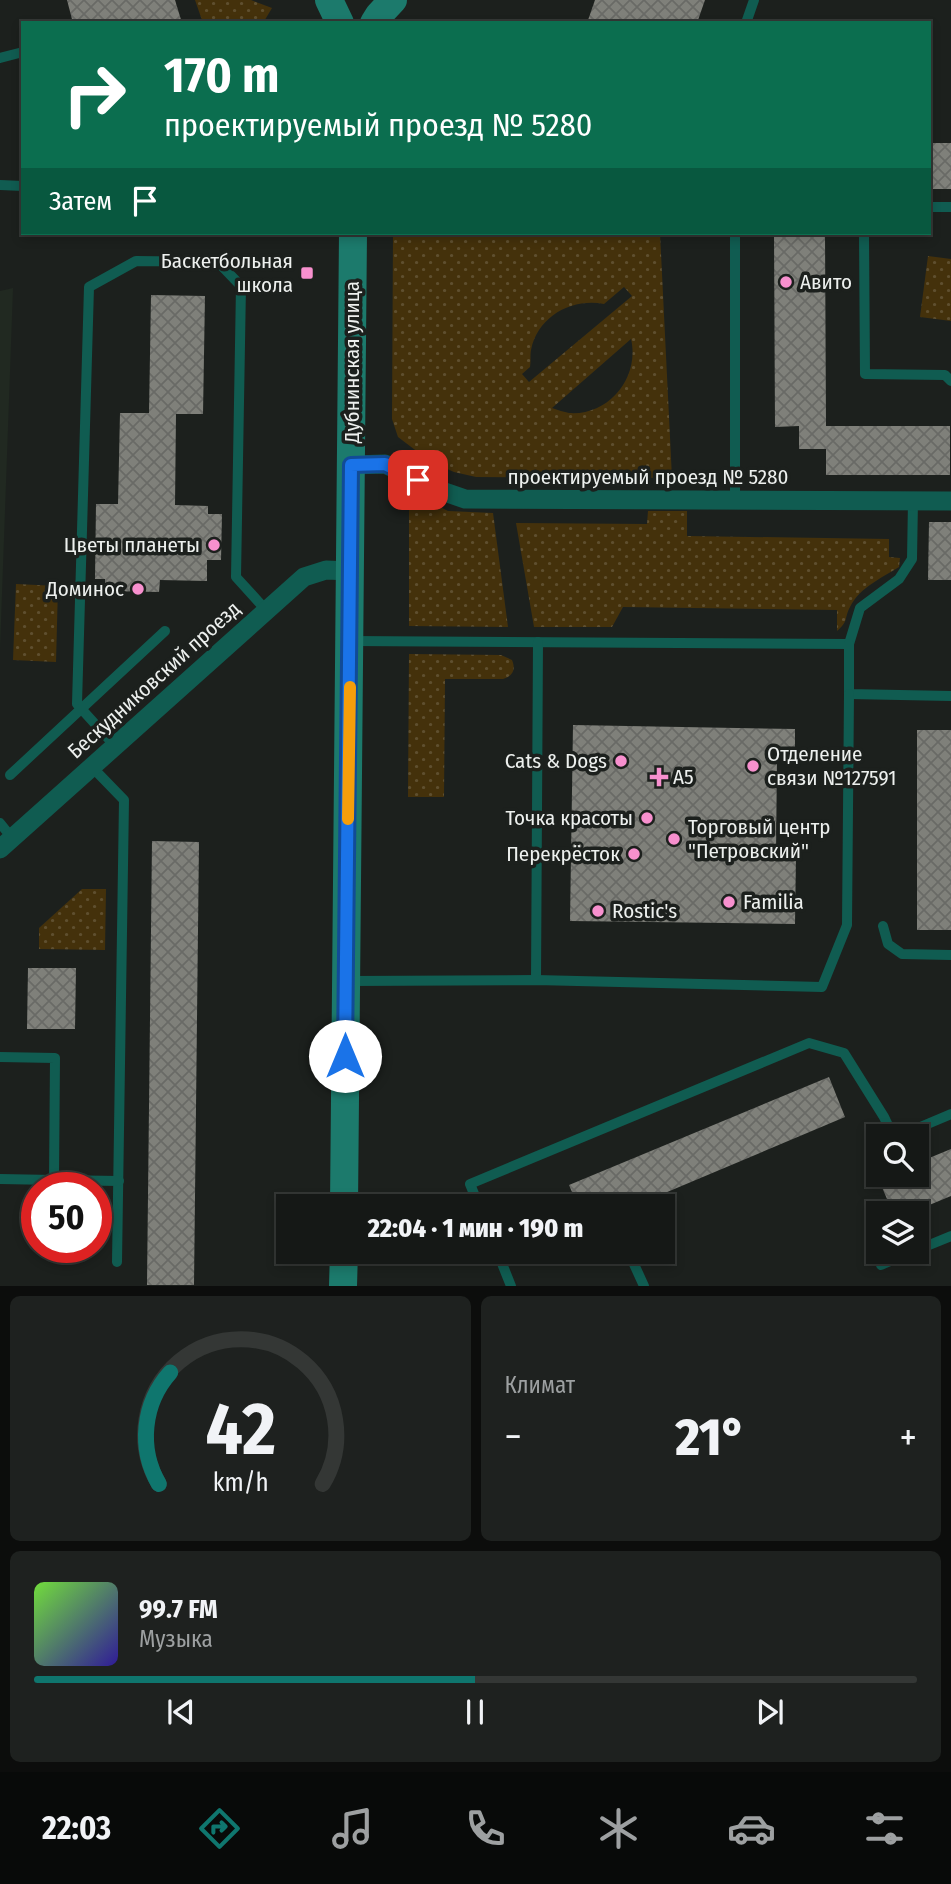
<!DOCTYPE html>
<html lang="ru">
<head>
<meta charset="utf-8">
<style>
	body { margin:0; font-family:"Fira Sans Condensed",sans-serif; background:#1e211f; color:#f1f3f6; height:100vh; display:flex; flex-direction:column; font-size:26px; white-space:nowrap }
	* { box-sizing:border-box; margin:0 }
	p { font-size:23px; color:#9da0a1 }
	.icon { flex:none; width:38px; height:38px; fill:none; stroke:currentColor; stroke-width:2; stroke-linecap:round; stroke-linejoin:round }
	.map { position:relative; height:1286px; overflow:hidden }
	.side { display:flex; flex-direction:column; gap:10px; padding:10px; background:#0c0d0c; flex:1 }
	.side>* { flex:none }
	.banner { position:absolute; left:21px; top:21px; width:910px; height:214px; border-radius:0px; box-shadow:0 4px 10px #0003,0 0 0 2px #343735; background:#0b6e4f; color:#fff; overflow:hidden }
	.controls { position:absolute; left:866px; top:1124px; display:grid; gap:14px }
	.controls a { display:grid; place-items:center; width:63px; height:63px; border-radius:0px; background:#151816; box-shadow:0 4px 10px #0003,0 0 0 2px #343735; font-size:35px }
	.speed { position:absolute; left:21px; top:1172px; display:flex; gap:14px; font-size:35px; font-weight:700; text-align:center }
	.speed>* { display:grid; place-content:center; width:91px; height:91px; border-radius:50%; background:#151816; box-shadow:0 4px 10px #0003,0 0 0 2px #343735; line-height:1 }
	.speed .limit { border:10px solid #d22; background:#fff; color:#111 }
	.pin { position:absolute; display:grid; place-items:center; width:60px; height:60px; color:#fff; margin:-30px; border-radius:14px; box-shadow:0 4px 10px #0006 }
	.me { position:absolute; width:77px; margin:-38px; rotate:0deg; stroke-linejoin:round; filter:drop-shadow(0 0 5px #0008) }
	.turn { display:flex; align-items:center; gap:24px; height:147px; padding:0 28px; font-size:32px }
	.turn .icon { width:91px; height:91px; stroke-width:2.5 }
	.turn b { display:block; font-size:49px; line-height:60px }
	.then { display:flex; align-items:center; height:66px; padding:0 28px; background:#0003; gap:14px; font-size:26px }
	.big { font-size:52px; font-weight:800; line-height:1.1 }
	.side .card { flex:1; display:flex; flex-direction:column; justify-content:center; gap:10px; min-width:0; padding:0 24px; border-radius:10px; background:#1e211f }
	.side .dial { align-items:center; gap:0 }
	.dial svg { height:182px; overflow:visible; fill:none; stroke:#343735; stroke-width:7; stroke-linecap:round; text-anchor:middle }
	.dial text { fill:#f1f3f6; stroke:none }
	.song { display:flex; align-items:center; gap:21px }
	.cover { width:84px; height:84px; border-radius:10px; background:linear-gradient(135deg,hsl(100 70% 55%),hsl(250 70% 35%)) }
	.played { height:7px; border-radius:4px; background:linear-gradient(90deg,#0f766e 50%,#343735 50%) }
	.keys { display:flex; justify-content:space-around; direction:ltr }
	.heat { display:flex; justify-content:space-between; align-items:center; font-size:38px; direction:ltr }
	.side .tiles { flex:1; display:grid; gap:10px; grid-template-columns:1fr 1fr }
	.card:last-child { grid-column:span 2 }
	.trip { position:absolute; left:276px; top:1194px; width:399px; height:70px; border-radius:0px; background:#151816; box-shadow:0 4px 10px #0003,0 0 0 2px #343735; font-weight:800; line-height:70px; text-align:center }
	.dock { display:flex; height:112px; justify-content:space-around; align-items:center; background:#080a09; color:#9da0a1 }
	.dock .icon { width:49px; height:49px }
	.dock .active { color:#0f766e }
	.dock b { font-size:32px; color:#f1f3f6 }
	.map>svg:first-child { display:block }
	.built { fill:#212921 }
	.grass { fill:url(#grass-dots); fill-rule:evenodd }
	.building { fill:url(#building-cross-hatch) }
	.lines { fill:none; stroke-linecap:round; stroke-linejoin:round }
	.lane { stroke:#105c51; stroke-width:10 }
	.street { stroke:#105c51; stroke-width:19 }
	.secondary { stroke:#1c7a6c; stroke-width:28 }
	.route-casing { stroke:#114b97; stroke-width:18 }
	.route { stroke:#1a73e8; stroke-width:12 }
	.slow { stroke:#f59e0b; stroke-width:12 }
	.poi-dot { fill:#f790ce; stroke:#1c201d; stroke-width:2.5 }
	.labels { text-anchor:middle; stroke-width:7; stroke-linejoin:round; paint-order:stroke }
	.poi-label { font-size:21px; fill:#edf0ee; stroke:#1c201d; text-anchor:end }
	.street-label { font-size:21px; fill:#edf0ee; stroke:#1c201d }
</style>
</head>
<body>
<div class="map">
<svg width="951" height="1286" viewBox="0 0 951 1286">
	<defs>
		<pattern id="grass-dots" width="8" height="8" patternUnits="userSpaceOnUse" patternTransform="scale(1.75)"><rect width="8" height="8" fill="#44310b"/><path d="M2 2h.1M6 6h.1" fill="none" stroke="#5f4f2f" stroke-width="1.8" stroke-linecap="round"/></pattern>
		<pattern id="building-cross-hatch" width="8" height="8" patternUnits="userSpaceOnUse" patternTransform="scale(1.75)"><rect width="8" height="8" fill="#7f807a"/><path d="M0 0l8 8M0 8l8-8" fill="none" stroke="#696a66"/></pattern>
	</defs>
	<rect width="100%" height="100%" fill="#1c201d"/>
	<!-- built -->
	<path class="built" d="M13 288 0 649V291Z"/>
	<!-- grass -->
	<g class="grass">
		<path d="M195 0H251L272 8 263 23H203Z"/>
		<path d="M393 233H660L672 478 476 477 454 472 431 462 398 437 392 419ZM624 287 632 296 529 382 522 374 530 367C531 361 530 355 531 350 538 316 572 298 604 304ZM631 339C640 377 609 416 569 413 564 412 558 410 552 408Z"/>
		<path d="M928 256 951 259V321L920 317Z"/>
		<path d="M409 491 448 511 493 513 508 627 409 626Z"/>
		<path d="M648 511H687V536L889 539V557L900 558 899 567C882 578 860 587 850 607 844 618 849 621 837 631V610L623 607 612 627H534L516 523 647 524Z"/>
		<path d="M16 584 58 586 56 662 13 660Z"/>
		<path d="M409 654 501 655 512 660C516 670 513 676 503 679H445L444 797H408Z"/>
		<path d="M82 889H106L105 950 39 949V928Z"/>
	</g>
	<!-- building -->
	<g class="building">
		<path d="M67 0H175L182 23H73Z"/>
		<path d="M595 0H705L697 23H587Z"/>
		<rect x="929" y="143" width="22" height="46"/>
		<path d="M774 233H825L826 426H950V475H826V449H799V426L775 427Z"/>
		<path d="M151 295 205 296 203 414H176L175 505 208 506V514H222L221 560H207V581L160 580 159 592 105 591V579H95L96 504H118L120 413H149Z"/>
		<path d="M929 522H951V580H928Z"/>
		<path d="M573 725 795 729V757H777L776 855H796L795 924 570 921Z"/>
		<rect x="917" y="730" width="34" height="200"/>
		<path d="M152 841 199 842 194 1285H147Z"/>
		<path d="M28 968H76L75 1029H27Z"/>
		<path d="M829 1077 845 1117 634 1206H578L569 1185Z"/>
		<path d="M951 1149V1196L910 1213H893L878 1178 889 1174H917V1163Z"/>
	</g>
	<g class="lines">
		<!-- lane -->
		<g class="lane">
			<path d="M746 23 754 0"/>
			<path d="M0 58 23 52"/>
			<path d="M0 185 23 186"/>
			<path d="M929 207H951"/>
			<path d="M864 233 865 374 945 375 951 381"/>
			<path d="M735 500V233"/>
			<path d="M350 641 849 644 860 608 899 579 912 559 913 501"/>
			<path d="M849 644V694L951 696"/>
			<path d="M115 746 77 704 89 287 136 261 218 262 241 286 236 577 266 610"/>
			<path d="M92 767 124 800 117 1262"/>
			<path d="M10 775 165 631"/>
			<path d="M0 823 12 838"/>
			<path d="M883 926 888 944 902 954 951 955"/>
			<path d="M536 980 538 642"/>
			<path d="M350 981 536 980 822 987 847 925 849 694"/>
			<path d="M0 1057 55 1058 54 1180 119 1181"/>
			<path d="M899 1136 951 1114"/>
			<path d="M0 1179 54 1180"/>
			<path d="M479 1206 470 1184 809 1043 844 1053 884 1117 893 1136"/>
			<path d="M917 1250 951 1236"/>
			<path d="M497 1251 511 1286"/>
			<path d="M628 1251 644 1286"/>
			<path d="M881 1265 914 1251"/>
		</g>
		<!-- street -->
		<g class="street">
			<path d="M351 465 385 464 436 489 465 499 951 501"/>
			<path d="M0 849 304 577 326 570 350 571"/>
		</g>
		<!-- secondary -->
		<g class="secondary">
			<path d="M329 0 340 23"/>
			<path d="M374 23 379 15 393 0"/>
			<path d="M344 1206 353 233"/>
			<path d="M343 1286 344 1251"/>
		</g>
	</g>
	<g class="lines">
		<!-- route casing -->
		<g class="route-casing">
			<path id="route" d="M345 1056 351 465 385 464 418 480"/>
		</g>
		<!-- route -->
		<use href="#route" class="route"/>
		<!-- slow -->
		<path class="slow" d="M348 819 350 687"/>
	</g>
	<!-- markers -->
	<g class="poi-dot">
		<rect x="300" y="266" width="14" height="14" rx="3.5"/>
		<circle cx="786" cy="282" r="7"/>
		<circle cx="214" cy="545" r="7"/>
		<circle cx="138" cy="589" r="7"/>
		<circle cx="621" cy="761" r="7"/>
		<circle cx="753" cy="766" r="7"/>
		<path d="M655.5 766.5h7v7h7v7h-7v7h-7v-7h-7v-7h7z"/>
		<circle cx="647" cy="818" r="7"/>
		<circle cx="674" cy="839" r="7"/>
		<circle cx="634" cy="854" r="7"/>
		<circle cx="729" cy="902" r="7"/>
		<circle cx="598" cy="911" r="7"/>
	</g>
	<g class="labels">
		<!-- poi labels -->
		<g class="poi-label">
			<text x="293" y="268">Баскетбольная<tspan x="293" dy="24">школа</tspan></text>
			<text x="800" y="289" text-anchor="start">Авито</text>
			<text x="200" y="552">Цветы планеты</text>
			<text x="124" y="596">Доминос</text>
			<text x="767" y="761" text-anchor="start">Отделение<tspan x="767" dy="24">связи №127591</tspan></text>
			<text x="607" y="768">Cats &amp; Dogs</text>
			<text x="673" y="784" text-anchor="start">А5</text>
			<text x="633" y="825">Точка красоты</text>
			<text x="688" y="834" text-anchor="start">Торговый центр<tspan x="688" dy="24">"Петровский"</tspan></text>
			<text x="620" y="861">Перекрёсток</text>
			<text x="743" y="909" text-anchor="start">Familia</text>
			<text x="612" y="918" text-anchor="start">Rostic's</text>
		</g>
		<!-- street labels -->
		<g class="street-label">
			<text transform="translate(352 362) rotate(-90)" y="7">Дубнинская улица</text>
			<text x="648" y="484">проектируемый проезд № 5280</text>
			<text transform="translate(154 680) rotate(-42)" y="7">Бескудниковский проезд</text>
		</g>
	</g>
</svg>
<div class="controls">
<a><svg class="icon" aria-label="search" viewBox="0 0 24 24"><circle cx="10" cy="10" r="6"/><path d="M15 15l6 6"/></svg></a>
<a><svg class="icon" aria-label="layers" viewBox="0 0 24 24"><path d="M12 4l9 5-9 5-9-5zM3 14l9 5 9-5"/></svg></a>
</div>
<div class="speed"><div class="limit">50</div></div>
<div class="pin" style="left:418px;top:480px;background:#d93025"><svg class="icon" aria-label="arrive" viewBox="0 0 24 24"><path d="M6 21V4h12l-3 4 3 4H6"/></svg></div>
<svg class="me" style="left:345px;top:1056px" viewBox="-20 -20 40 40"><circle r="19" fill="#fff"/><path d="M0-13L10 11 0 6-10 11z" fill="#1a73e8"/></svg>
<div class="trip">22:04 · 1 мин · 190 m</div>
<div class="banner">
<div class="turn"><svg class="icon" aria-label="right" viewBox="0 0 24 24"><path d="M7 20v-9h11M14 6l5 5-5 5"/></svg><div><b>170 m</b>проектируемый проезд № 5280</div></div>
<div class="then">Затем<svg class="icon" aria-label="arrive" viewBox="0 0 24 24"><path d="M6 21V4h12l-3 4 3 4H6"/></svg></div>
</div>
</div>
<section class="side">
<div class="tiles">
<div class="card dial"><svg viewBox="0 0 100 80">
<path d="M14 69A42 42 0 1 1 86 69"/>
<path d="M14 69A42 42 0 0 1 19 20" stroke="#0f766e"/>
<text x="50" y="56" font-size="32" font-weight="700">42</text>
<text x="50" y="72" font-size="11">km/h</text>
</svg></div>
<div class="card"><p>Климат</p>
<div class="heat"><a>−</a><b class="big">21°</b><a>+</a></div>
</div>
<div class="card">
<div class="song"><i class="cover"></i><div><b>99.7 FM</b><p>Музыка</p></div></div>
<div class="played"></div>
<div class="keys"><svg class="icon" aria-label="previous" viewBox="0 0 24 24"><path d="M18 5L8 12l10 7zM5 5v14"/></svg><svg class="icon" aria-label="pause" viewBox="0 0 24 24"><path d="M8 5v14M16 5v14"/></svg><svg class="icon" aria-label="next" viewBox="0 0 24 24"><path d="M6 5l10 7-10 7zM19 5v14"/></svg></div>
</div>
</div>
</section>
<nav class="dock">
<b>22:03</b>
<svg class="icon active" aria-label="directions" viewBox="0 0 24 24"><path d="M12 3l9 9-9 9-9-9zM9 14v-3h6M13 9l2 2-2 2"/></svg>
<svg class="icon" aria-label="music" viewBox="0 0 24 24"><path d="M9 18V5l10-2v13"/><circle cx="6" cy="18" r="3"/><circle cx="16" cy="16" r="3"/></svg>
<svg class="icon" aria-label="phone" viewBox="0 0 24 24"><path d="M5 4h4l2 5-3 2q2 4 5 5l2-3 5 2v4C11 20 4 13 5 4z"/></svg>
<svg class="icon" aria-label="climate" viewBox="0 0 24 24"><path d="M12 3v18M4 7l16 10M4 17L20 7"/></svg>
<svg class="icon" aria-label="car" viewBox="0 0 24 24"><path d="M5 17H2v-5l4-1 3-4h7l3 4 3 1v5h-3M9 17h6M6 11h13"/><circle cx="7" cy="17" r="2"/><circle cx="17" cy="17" r="2"/></svg>
<svg class="icon" aria-label="filters" viewBox="0 0 24 24"><path d="M4 7h16M4 17h16"/><circle cx="9" cy="7" r="2"/><circle cx="15" cy="17" r="2"/></svg>
</nav>
</body>
</html>
